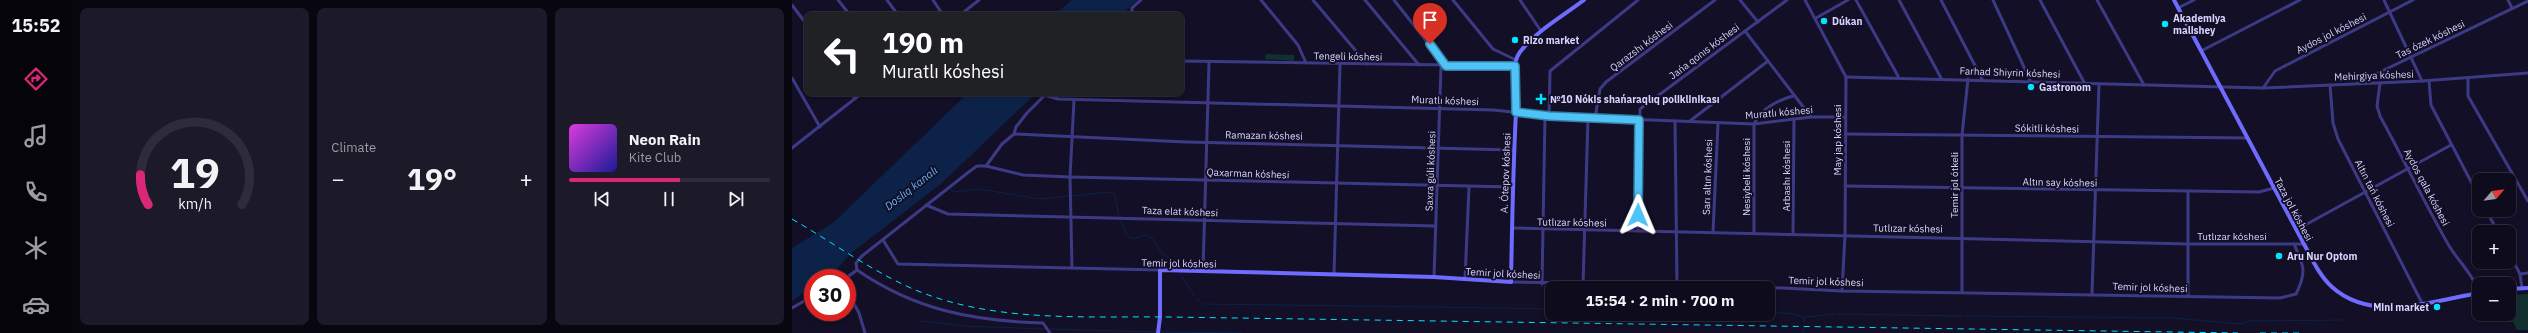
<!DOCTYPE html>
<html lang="en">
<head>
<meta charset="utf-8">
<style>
	body { margin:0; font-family:"IBM Plex Sans",sans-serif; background:#1c1929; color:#f1f3f6; height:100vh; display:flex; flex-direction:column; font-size:15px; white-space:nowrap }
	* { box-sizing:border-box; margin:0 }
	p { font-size:13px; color:#9b9ba3 }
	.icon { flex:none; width:22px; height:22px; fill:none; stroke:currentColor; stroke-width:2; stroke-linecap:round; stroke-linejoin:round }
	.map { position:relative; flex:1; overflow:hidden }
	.sheet { display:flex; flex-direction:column; gap:8px; padding:8px; background:#08060f; width:720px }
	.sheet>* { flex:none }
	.hud { position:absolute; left:12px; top:12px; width:380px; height:84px; border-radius:8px; box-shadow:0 2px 6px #0003,0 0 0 1px #2e2b3b; background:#202124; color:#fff; overflow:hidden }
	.needle { width:26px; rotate:62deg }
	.fabs { position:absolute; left:1680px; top:173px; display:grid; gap:8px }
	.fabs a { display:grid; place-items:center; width:44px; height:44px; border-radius:8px; background:#0e0b1c; box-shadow:0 2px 6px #0003,0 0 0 1px #2e2b3b; font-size:20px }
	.speed { position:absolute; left:12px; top:269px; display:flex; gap:8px; font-size:20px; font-weight:700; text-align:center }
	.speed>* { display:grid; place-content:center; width:52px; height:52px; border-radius:50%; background:#0e0b1c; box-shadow:0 2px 6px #0003,0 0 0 1px #2e2b3b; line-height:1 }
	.speed .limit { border:6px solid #d22; background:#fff; color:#111 }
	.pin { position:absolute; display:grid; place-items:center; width:34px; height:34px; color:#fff; margin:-41px -17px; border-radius:50% 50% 50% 0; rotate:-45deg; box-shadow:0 0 4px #0007 }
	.pin .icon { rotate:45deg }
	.me { position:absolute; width:44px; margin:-22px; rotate:1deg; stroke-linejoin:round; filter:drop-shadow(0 0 3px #0008) }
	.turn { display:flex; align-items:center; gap:14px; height:84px; padding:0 12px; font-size:18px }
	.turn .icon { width:52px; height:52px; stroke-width:2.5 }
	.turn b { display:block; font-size:28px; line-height:34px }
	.big { font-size:30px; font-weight:700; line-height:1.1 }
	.sheet .tile { flex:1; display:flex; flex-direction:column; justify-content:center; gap:6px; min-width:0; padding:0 14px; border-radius:8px; background:#1c1929 }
	.sheet .dial { align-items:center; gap:0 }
	.dial svg { height:104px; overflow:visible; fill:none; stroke:#2e2b3b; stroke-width:7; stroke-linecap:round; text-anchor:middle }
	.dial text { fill:#f1f3f6; stroke:none }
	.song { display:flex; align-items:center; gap:12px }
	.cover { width:48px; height:48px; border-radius:6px; background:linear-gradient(135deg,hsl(300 70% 55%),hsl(240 70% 35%)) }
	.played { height:4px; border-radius:2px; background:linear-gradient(90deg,#db2777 55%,#2e2b3b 55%) }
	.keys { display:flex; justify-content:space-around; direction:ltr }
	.heat { display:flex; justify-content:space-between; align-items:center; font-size:22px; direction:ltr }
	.sheet .tiles { flex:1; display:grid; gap:8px; grid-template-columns:repeat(3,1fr) }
	.trip { position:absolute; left:753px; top:281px; width:230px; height:40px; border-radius:8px; background:#0e0b1c; box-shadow:0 2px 6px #0003,0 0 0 1px #2e2b3b; font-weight:700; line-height:40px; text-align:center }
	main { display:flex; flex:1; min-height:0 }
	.tabs { display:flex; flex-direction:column; width:72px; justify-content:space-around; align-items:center; background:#06040b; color:#9b9ba3 }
	.tabs .icon { width:28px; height:28px }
	.tabs .selected { color:#db2777 }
	.tabs b { font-size:18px; color:#f1f3f6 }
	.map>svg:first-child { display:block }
	.green { fill:#12302f }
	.water { fill:#0c2248 }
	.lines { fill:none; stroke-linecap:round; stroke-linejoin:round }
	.stream { stroke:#0c2248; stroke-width:1 }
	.street { stroke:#3d3a85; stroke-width:3 }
	.secondary { stroke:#6f6bff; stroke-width:4 }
	.rail { stroke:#00e5ff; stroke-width:1; stroke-dasharray:6 5; stroke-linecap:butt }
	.route-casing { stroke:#337fa1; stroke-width:10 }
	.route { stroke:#4fc3f7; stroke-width:7 }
	.poi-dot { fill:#00e5ff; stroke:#130f26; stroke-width:1.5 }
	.labels { text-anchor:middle; stroke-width:4; stroke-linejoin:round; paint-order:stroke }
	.poi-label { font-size:10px; font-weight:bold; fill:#d9d4ff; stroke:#130f26; text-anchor:start }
	.street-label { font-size:10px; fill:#d9d4ff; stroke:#130f26 }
	.water-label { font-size:11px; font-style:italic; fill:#62b6ff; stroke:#130f26 }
</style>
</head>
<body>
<main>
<nav class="tabs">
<b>15:52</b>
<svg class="icon selected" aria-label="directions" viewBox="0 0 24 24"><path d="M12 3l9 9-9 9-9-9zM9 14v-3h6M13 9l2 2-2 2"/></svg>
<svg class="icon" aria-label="music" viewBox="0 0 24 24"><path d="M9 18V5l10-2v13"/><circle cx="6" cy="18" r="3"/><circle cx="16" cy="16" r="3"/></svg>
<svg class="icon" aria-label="phone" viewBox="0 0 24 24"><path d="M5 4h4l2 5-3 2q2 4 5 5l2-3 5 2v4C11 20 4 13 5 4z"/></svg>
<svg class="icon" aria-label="climate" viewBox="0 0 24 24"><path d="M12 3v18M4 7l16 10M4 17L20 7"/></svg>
<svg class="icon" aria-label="car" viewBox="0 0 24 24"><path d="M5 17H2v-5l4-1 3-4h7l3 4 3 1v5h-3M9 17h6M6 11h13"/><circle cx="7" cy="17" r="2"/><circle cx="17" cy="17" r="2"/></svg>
</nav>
<section class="sheet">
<div class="tiles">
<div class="tile dial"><svg viewBox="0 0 100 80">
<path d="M14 69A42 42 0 1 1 86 69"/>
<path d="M14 69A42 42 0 0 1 8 46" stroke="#db2777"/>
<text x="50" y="56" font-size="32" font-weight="700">19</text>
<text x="50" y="72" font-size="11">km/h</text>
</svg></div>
<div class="tile"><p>Climate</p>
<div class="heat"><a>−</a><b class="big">19°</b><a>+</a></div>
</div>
<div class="tile">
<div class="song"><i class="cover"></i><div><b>Neon Rain</b><p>Kite Club</p></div></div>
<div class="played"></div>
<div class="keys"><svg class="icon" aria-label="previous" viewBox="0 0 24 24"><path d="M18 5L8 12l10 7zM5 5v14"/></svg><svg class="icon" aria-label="pause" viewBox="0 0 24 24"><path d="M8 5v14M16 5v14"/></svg><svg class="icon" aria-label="next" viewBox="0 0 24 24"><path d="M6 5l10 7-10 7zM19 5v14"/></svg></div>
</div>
</div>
</section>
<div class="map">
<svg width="1736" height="333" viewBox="0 0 1736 333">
	<rect width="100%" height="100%" fill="#130f26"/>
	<!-- green -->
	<g class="green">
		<path d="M474 54 502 55V61L473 59Z"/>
		<path d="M1736 294V330H1725L1721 322 1706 321 1702 314H1717V295Z"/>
	</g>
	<!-- water -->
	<g class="water">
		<path d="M280 0H346L329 15H262Z"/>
		<path d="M176 93H244L150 183 58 254 44 270 33 278H21V286L0 301V248L41 223Z"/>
	</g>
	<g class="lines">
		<!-- stream -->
		<g class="stream">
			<path d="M158 189 163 192 187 189 248 199 276 196"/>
			<path d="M281 196 316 192 322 193 327 215"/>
			<path d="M328 219 335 236 342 239 352 235 360 238 369 252 381 261 385 268"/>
			<path d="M388 273 402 296"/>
			<path d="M404 298 411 304 641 307"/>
			<path d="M644 307 760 309"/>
			<path d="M976 312 1003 314 1013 318 1012 322"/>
			<path d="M1046 314 1170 316"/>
			<path d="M1173 316 1381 318 1447 324 1457 321 1552 320"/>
			<path d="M1013 317 1043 314"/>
			<path d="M130 321 170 326 253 329"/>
			<path d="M258 329 364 332"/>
			<path d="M368 332 450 333"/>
			<path d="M1011 333 1012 328"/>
		</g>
		<!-- street -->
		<g class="street">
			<path d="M46 0 58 15"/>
			<path d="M95 0 106 15"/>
			<path d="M141 0 151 15"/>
			<path d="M469 0 506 45 514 63"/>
			<path d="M521 0 575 64"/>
			<path d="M573 0 627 65"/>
			<path d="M602 0 654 66"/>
			<path d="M661 0 701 49 724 60"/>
			<path d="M728 0 749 31"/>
			<path d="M948 0 966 22"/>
			<path d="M1013 0 1054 77 1053 235 1050 291"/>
			<path d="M1064 0 1106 76"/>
			<path d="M1107 0 1149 78"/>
			<path d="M1149 0 1190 79"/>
			<path d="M1201 0 1238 80"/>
			<path d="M1248 0 1293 84"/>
			<path d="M1305 0 1352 85"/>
			<path d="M1592 0 1630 81"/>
			<path d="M1716 0 1720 8"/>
			<path d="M0 5 15 25"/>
			<path d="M1386 8 1402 0"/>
			<path d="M168 15 187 0"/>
			<path d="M340 15V8L349 0"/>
			<path d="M1024 18 1056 0"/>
			<path d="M953 31 1019 117"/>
			<path d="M1409 51 1508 0"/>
			<path d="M389 61 723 66"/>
			<path d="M1054 77 1471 88 1630 81 1736 73"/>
			<path d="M0 78 28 127"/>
			<path d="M1676 79V96L1736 201"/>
			<path d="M1637 81 1639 105 1687 197"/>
			<path d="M1565 83 1736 1"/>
			<path d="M1588 83 1585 106 1588 116C1611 158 1632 202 1656 244 1665 260 1683 276 1686 293"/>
			<path d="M1538 85 1541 123 1546 139 1630 303"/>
			<path d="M1471 88 1483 71 1621 0"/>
			<path d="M60 93 63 99"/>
			<path d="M252 95 266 99 702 110 757 116 962 124 1019 117H1053"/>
			<path d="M757 116 758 71 846 0"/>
			<path d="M803 118 808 89 814 82 923 0"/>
			<path d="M883 121 885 284"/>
			<path d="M898 121 976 61"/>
			<path d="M222 134 394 142 721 150"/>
			<path d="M1054 134 1456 138"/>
			<path d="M0 148 70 93"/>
			<path d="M194 166 231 175 278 177 720 187"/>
			<path d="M1053 186 1467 192 1482 188"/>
			<path d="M1396 191V296"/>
			<path d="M134 205 156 214 644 226"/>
			<path d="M1694 210 1706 232"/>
			<path d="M720 228 1396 244H1512"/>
			<path d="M1504 230 1659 145"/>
			<path d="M846 231 848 109 995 0"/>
			<path d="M921 232 926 123"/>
			<path d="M962 233V124C969 109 986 100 1001 96"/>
			<path d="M1001 234 1002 119"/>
			<path d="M91 240 106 264 368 270"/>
			<path d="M1717 253 1728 274 1730 288"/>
			<path d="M280 268 278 177 282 100"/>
			<path d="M65 270 64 263 70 256 178 171 185 166H194L210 144 222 134 224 127 235 113 255 93"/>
			<path d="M65 270C123 310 181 321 251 323L258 333"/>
			<path d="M411 271 417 62"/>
			<path d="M542 274 548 65"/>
			<path d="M1728 274 1736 273"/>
			<path d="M642 277 649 66"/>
			<path d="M54 278 65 270"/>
			<path d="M673 279 677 187"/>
			<path d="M719 282 909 284 1050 291 1488 298 1504 294C1515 272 1512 266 1502 244"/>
			<path d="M750 284 753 116"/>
			<path d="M791 285 796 118"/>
			<path d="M55 291 67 313 73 333"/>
			<path d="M1170 291V135L1176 79"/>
			<path d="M1300 293 1307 84"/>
			<path d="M0 308 21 296"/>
		</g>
		<!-- secondary -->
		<g class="secondary">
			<path d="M1382 0 1512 244C1520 259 1527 275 1540 287 1580 323 1640 301 1687 293"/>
			<path d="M1717 289 1736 288"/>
			<path d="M366 333 368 317V270L642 277 719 282C720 225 721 169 724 112 725 94 717 67 728 52 744 31 771 16 792 0"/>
		</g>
		<!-- rail -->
		<g class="rail">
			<path d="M0 219C40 242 78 270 121 289 201 323 292 316 378 317L1446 333"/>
			<path d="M1468 333H1510"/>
		</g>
	</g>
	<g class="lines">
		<!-- route casing -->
		<g class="route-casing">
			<path id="route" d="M638 44 654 66H723L724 112 757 116 847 120 846 215"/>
		</g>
		<!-- route -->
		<use href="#route" class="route"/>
	</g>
	<!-- markers -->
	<g class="poi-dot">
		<circle cx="1032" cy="21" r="4"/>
		<circle cx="1373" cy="24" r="4"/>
		<circle cx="723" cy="40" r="4"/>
		<circle cx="1239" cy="87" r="4"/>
		<path d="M747 93h4v4h4v4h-4v4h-4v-4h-4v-4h4z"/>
		<circle cx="1487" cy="256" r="4"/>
		<circle cx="1645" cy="307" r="4"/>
	</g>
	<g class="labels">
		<!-- poi labels -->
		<g class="poi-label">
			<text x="1381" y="22">Akademiya<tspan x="1381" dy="12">malishey</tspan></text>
			<text x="1040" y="25">Dúkan</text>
			<text x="731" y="44">Rizo market</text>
			<text x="1247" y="91">Gastronom</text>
			<text x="758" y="103">№10 Nókis shańaraqlıq poliklinikası</text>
			<text x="1495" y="260">Aru Nur Optom</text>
			<text x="1637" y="311" text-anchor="end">Mini market</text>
		</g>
		<!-- street labels -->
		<g class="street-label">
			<text transform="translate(1539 33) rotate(-27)" y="4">Aydos jol kóshesi</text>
			<text transform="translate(1638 39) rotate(-26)" y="4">Tas ózek kóshesi</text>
			<text transform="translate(849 46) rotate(-37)" y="4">Qarazshı kóshesi</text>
			<text transform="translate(912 51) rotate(-37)" y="4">Jańa qonıs kóshesi</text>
			<text transform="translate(556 56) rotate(1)" y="4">Tengeli kóshesi</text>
			<text transform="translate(1218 72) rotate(2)" y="4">Farhad Shiyrin kóshesi</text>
			<text transform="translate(1582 75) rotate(-2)" y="4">Mehirgiya kóshesi</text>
			<text transform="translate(653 100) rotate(2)" y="4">Muratlı kóshesi</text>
			<text transform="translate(987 112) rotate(-5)" y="4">Muratlı kóshesi</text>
			<text transform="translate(1255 128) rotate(1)" y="4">Sókitli kóshesi</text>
			<text transform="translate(472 135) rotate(1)" y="4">Ramazan kóshesi</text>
			<text transform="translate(1045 140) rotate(-90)" y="4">May jap kóshesi</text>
			<text transform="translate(638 171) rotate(-88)" y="4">Saxra gúli kóshesi</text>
			<text transform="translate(456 173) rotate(2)" y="4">Qaxarman kóshesi</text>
			<text transform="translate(713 173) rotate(-88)" y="4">A. Ótepov kóshesi</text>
			<text transform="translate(994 176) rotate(-90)" y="4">Arbashı kóshesi</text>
			<text transform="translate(915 177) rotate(-88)" y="4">Sarı altın kóshesi</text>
			<text transform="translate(954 177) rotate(-90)" y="4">Nesiybeli kóshesi</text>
			<text transform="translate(1268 182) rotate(1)" y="4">Altın say kóshesi</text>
			<text transform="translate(1162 185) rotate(-90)" y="4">Temir jol ótkeli</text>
			<text transform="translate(1635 187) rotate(62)" y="4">Aydos qala kóshesi</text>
			<text transform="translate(1583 193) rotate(63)" y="4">Altın tań kóshesi</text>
			<text transform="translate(1502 209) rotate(62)" y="4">Taza jol kóshesi</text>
			<text transform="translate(388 211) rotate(2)" y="4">Taza elat kóshesi</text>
			<text transform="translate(780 222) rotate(1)" y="4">Tutlızar kóshesi</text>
			<text transform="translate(1116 228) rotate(1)" y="4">Tutlızar kóshesi</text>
			<text x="1440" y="240">Tutlızar kóshesi</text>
			<text transform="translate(387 263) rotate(1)" y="4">Temir jol kóshesi</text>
			<text transform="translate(711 273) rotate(3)" y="4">Temir jol kóshesi</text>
			<text transform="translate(1034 281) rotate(2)" y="4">Temir jol kóshesi</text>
			<text transform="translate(1358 287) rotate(2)" y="4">Temir jol kóshesi</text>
		</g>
		<!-- water labels -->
		<g class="water-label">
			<text transform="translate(119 188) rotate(-38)" y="4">Doslıq kanalı</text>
		</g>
	</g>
</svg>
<div class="fabs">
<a><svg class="needle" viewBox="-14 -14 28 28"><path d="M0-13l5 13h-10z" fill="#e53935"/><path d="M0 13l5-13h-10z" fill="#9b9ba3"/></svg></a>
<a>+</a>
<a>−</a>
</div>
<div class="speed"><div class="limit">30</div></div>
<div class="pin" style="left:638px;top:44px;background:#d93025"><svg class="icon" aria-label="arrive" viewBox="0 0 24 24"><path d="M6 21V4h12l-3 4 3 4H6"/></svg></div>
<svg class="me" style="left:846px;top:215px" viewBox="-20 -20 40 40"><path d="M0-17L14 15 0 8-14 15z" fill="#4fc3f7" stroke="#fff" stroke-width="4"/></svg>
<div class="trip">15:54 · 2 min · 700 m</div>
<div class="hud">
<div class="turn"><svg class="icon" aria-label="left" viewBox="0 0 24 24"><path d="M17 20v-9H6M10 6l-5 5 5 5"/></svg><div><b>190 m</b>Muratlı kóshesi</div></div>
</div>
</div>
</main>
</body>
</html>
